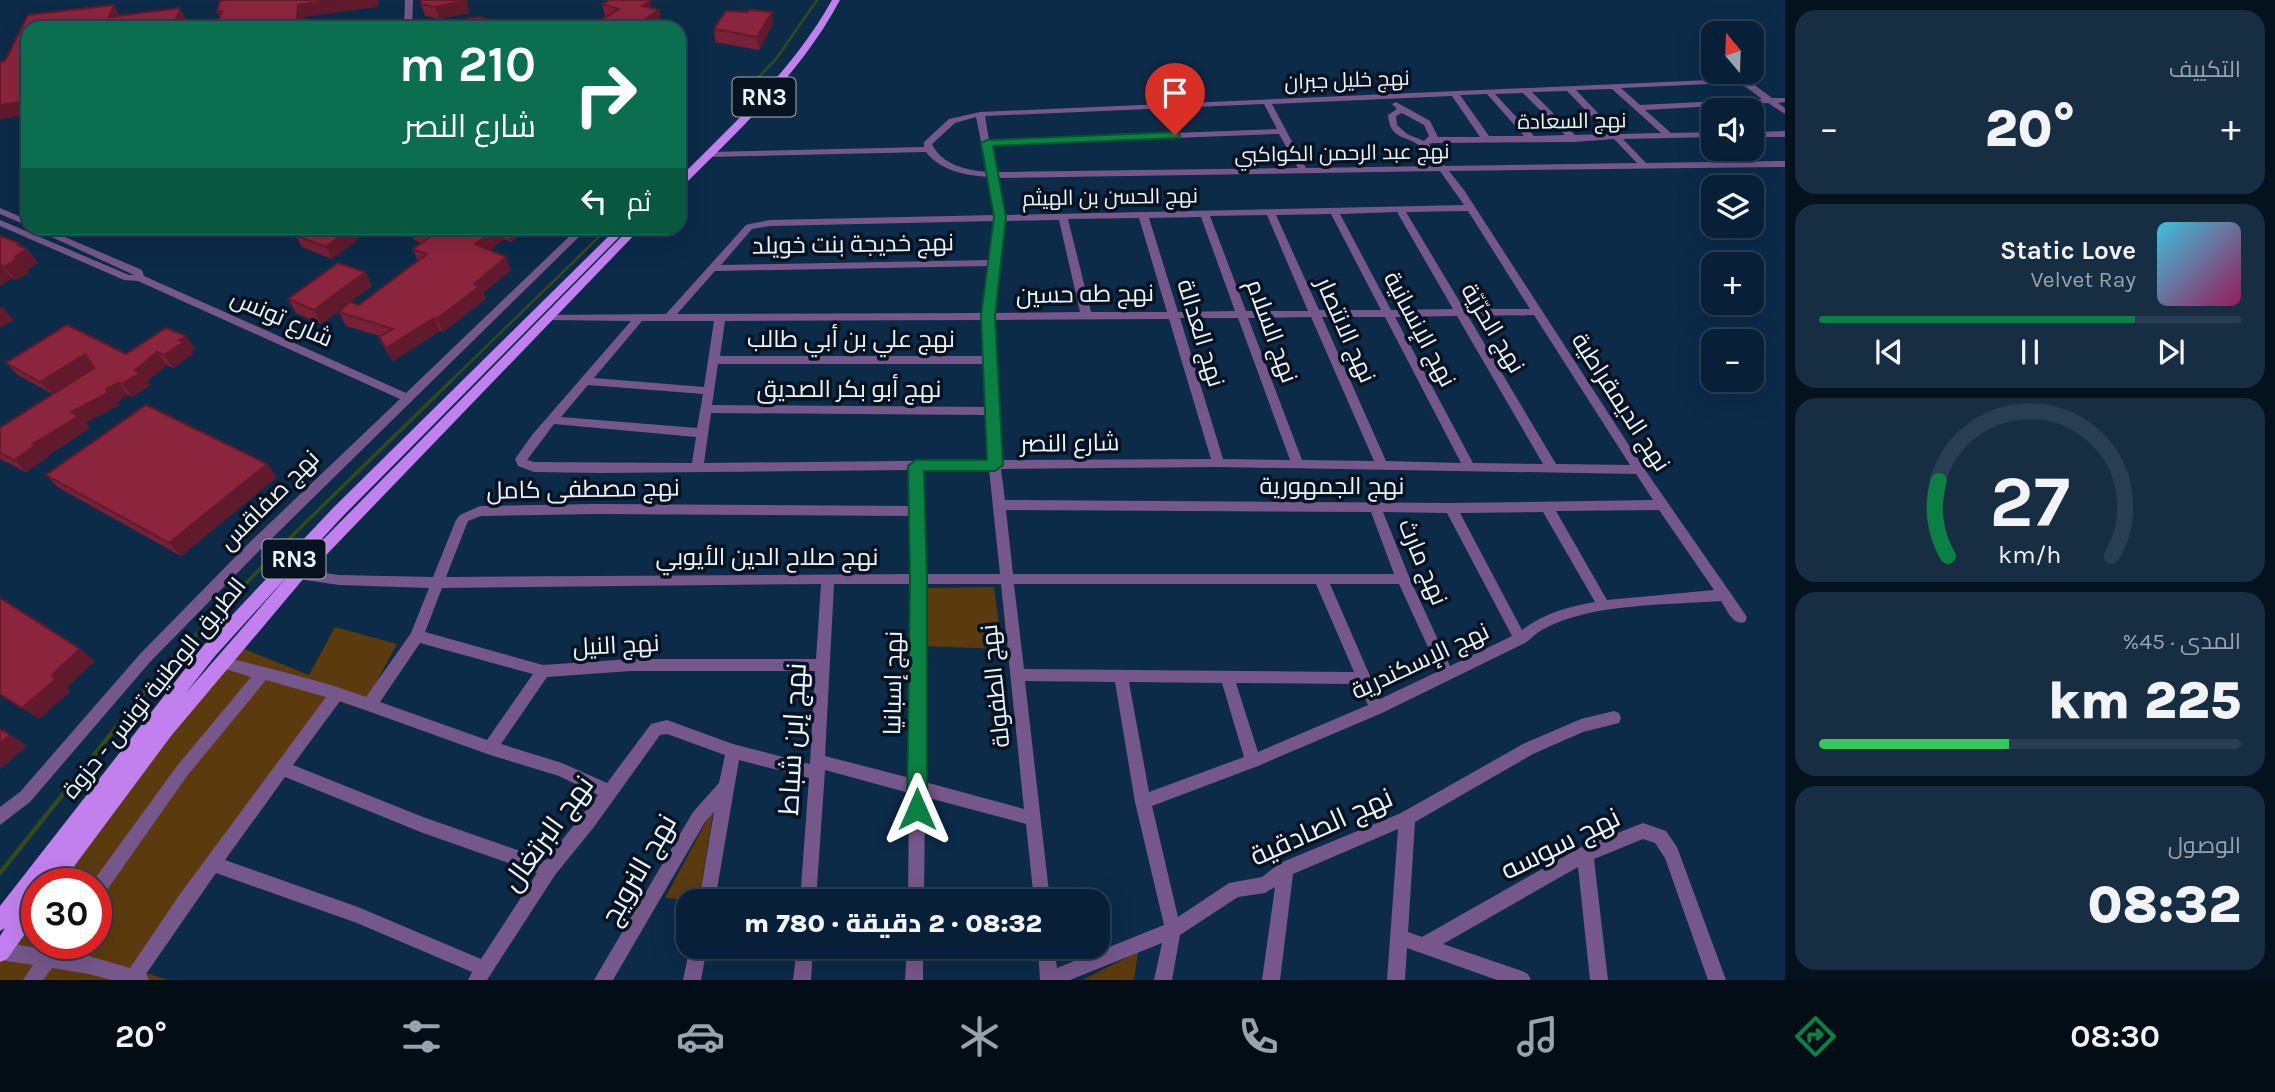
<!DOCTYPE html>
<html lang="ar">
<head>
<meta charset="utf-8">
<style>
	body { margin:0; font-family:Karla,Cairo,sans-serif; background:#162d42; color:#f1f3f6; direction:rtl; height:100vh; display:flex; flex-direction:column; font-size:26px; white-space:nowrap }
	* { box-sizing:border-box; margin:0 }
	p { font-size:23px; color:#98a3ad }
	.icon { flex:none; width:38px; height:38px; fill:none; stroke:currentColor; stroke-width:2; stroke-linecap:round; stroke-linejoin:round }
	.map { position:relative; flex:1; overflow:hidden; direction:ltr }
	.details { display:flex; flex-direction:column; gap:10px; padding:10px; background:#04121e; width:490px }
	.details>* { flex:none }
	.top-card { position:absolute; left:21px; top:21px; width:665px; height:214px; border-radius:21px; box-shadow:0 7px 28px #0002,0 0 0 2px #293e52; direction:rtl; background:#0b6e4f; color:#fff; overflow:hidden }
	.needle { width:46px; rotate:341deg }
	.fabs { position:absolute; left:1701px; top:21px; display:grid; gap:14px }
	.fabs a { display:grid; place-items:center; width:63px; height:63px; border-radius:14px; background:#082037; box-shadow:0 7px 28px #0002,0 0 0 2px #293e52; font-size:35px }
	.speed { position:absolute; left:21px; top:868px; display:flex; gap:14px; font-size:35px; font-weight:700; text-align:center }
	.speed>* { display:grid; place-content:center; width:91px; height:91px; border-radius:50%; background:#082037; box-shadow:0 7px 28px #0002,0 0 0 2px #293e52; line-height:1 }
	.speed .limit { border:10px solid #d22; background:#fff; color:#111 }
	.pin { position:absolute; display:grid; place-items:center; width:60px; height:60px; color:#fff; margin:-72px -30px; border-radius:50% 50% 50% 0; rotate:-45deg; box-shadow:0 0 7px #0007 }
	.pin .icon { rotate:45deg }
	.me { position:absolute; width:77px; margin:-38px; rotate:0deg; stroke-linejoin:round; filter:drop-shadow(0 0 5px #0008) }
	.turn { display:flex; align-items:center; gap:24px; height:147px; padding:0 35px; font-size:32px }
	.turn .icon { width:91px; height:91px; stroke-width:2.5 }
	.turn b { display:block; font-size:49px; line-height:60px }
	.then { display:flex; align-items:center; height:66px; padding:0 35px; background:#0003; gap:14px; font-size:26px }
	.big { font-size:52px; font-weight:800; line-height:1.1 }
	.details .widget { flex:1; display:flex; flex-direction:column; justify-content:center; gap:10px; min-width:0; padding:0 24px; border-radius:21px; background:#162d42 }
	.details .dial { align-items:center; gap:0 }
	.dial svg { height:182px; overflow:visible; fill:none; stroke:#293e52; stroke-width:7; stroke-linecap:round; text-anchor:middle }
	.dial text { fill:#f1f3f6; stroke:none }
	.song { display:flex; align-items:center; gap:21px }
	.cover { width:84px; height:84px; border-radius:10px; background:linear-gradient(135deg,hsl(190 70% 55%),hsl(330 70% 35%)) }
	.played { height:7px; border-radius:4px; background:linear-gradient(90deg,#0b8043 75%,#293e52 75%) }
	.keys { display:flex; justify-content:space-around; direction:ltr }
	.heat { display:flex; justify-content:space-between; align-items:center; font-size:38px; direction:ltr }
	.charge { height:10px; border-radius:5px; background:linear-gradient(90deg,#34c759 45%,#293e52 0) }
	.trip { position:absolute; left:676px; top:889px; width:434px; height:70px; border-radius:21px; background:#082037; box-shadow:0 7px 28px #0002,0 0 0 2px #293e52; font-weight:800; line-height:70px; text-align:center; direction:rtl }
	.dock { display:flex; height:112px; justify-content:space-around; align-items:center; background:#030d16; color:#98a3ad }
	.dock .icon { width:49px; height:49px }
	.dock .on { color:#0b8043 }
	.dock b { font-size:32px; color:#f1f3f6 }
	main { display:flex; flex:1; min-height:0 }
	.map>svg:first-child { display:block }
	.green { fill:#5b3b0d }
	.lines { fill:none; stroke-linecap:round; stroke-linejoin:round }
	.stream-far2 { stroke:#324a17; stroke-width:2.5 }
	.stream-far1 { stroke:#324a17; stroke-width:3.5 }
	.stream { stroke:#324a17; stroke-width:4.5 }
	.minor { fill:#76578b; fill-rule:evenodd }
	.major { fill:#c280ee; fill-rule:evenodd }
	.wall { fill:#782035 }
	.shaded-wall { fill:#611a2b }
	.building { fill:#8b253e; stroke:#611a2b; stroke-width:2 }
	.route { fill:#0b8043; stroke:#07532c; stroke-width:2 }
	.labels { text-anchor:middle; stroke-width:7; stroke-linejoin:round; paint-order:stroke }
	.far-street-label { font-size:21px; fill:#ecf3fb; stroke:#071320 }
	.shield { fill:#071320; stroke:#a7b0b9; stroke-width:2 }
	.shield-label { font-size:23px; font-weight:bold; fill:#ecf3fb }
	.street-label { font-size:24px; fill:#ecf3fb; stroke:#071320 }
	.near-street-label { font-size:28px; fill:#ecf3fb; stroke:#071320 }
</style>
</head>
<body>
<main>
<section class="details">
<div class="widget"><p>التكييف</p>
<div class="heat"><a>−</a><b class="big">20°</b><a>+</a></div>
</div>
<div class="widget">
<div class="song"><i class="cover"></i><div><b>Static Love</b><p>Velvet Ray</p></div></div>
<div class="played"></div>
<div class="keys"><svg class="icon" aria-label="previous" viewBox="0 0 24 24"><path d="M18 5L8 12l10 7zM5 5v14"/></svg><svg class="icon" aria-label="pause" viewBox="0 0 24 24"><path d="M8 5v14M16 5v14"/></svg><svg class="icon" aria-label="next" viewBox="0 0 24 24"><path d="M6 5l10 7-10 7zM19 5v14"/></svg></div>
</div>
<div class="widget dial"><svg viewBox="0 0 100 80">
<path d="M14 69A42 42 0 1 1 86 69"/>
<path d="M14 69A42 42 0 0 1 10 36" stroke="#0b8043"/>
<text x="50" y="56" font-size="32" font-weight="700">27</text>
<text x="50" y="72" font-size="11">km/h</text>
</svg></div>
<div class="widget"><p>المدى · 45%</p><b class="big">225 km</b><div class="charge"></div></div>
<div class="widget"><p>الوصول</p><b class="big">08:32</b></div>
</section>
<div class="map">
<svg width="1785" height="980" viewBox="0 0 1785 980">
	<rect width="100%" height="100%" fill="#0b2b49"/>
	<!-- green -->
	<g class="green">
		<path d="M994 587 1002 649 924 646 928 588Z"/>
		<path d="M335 627 397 644 362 709 340 702 244 817 144 972 168 980H0V959L37 909V943H96V884H56L168 737 244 649 309 675Z"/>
		<path d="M714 807 699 900 665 898Z"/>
		<path d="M1138 952 1134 980H1082Z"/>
	</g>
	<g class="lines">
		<!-- stream-far2 -->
		<g class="stream-far2">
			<path d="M732 105 776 59 817 0"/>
			<path d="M679 158 686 151"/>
			<path d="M449 383 608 228"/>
		</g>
		<!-- stream-far1 -->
		<path class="stream-far1" d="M182 649 300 528 451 381"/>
		<!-- stream -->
		<path class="stream" d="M0 873 166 665 184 647"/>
		<!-- minor -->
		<g class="minor">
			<path d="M405 0H413L412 28H404Z"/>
			<path d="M1732 79 1752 83 1772 98H1785V102L1778 103 1785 108V114L1768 103 1645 110 1671 133 1713 132V137L1623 139 1646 163 1785 161V167L1449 171 1464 190 1643 467 1745 614 1747 618 1745 622C1733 626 1727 610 1721 601 1669 605 1588 603 1542 630 1536 633 1531 639 1525 643L1382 713 1258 766 1152 806 1178 917 1229 883 1262 877 1280 863 1401 813 1523 744 1581 719 1614 711 1619 713 1621 718 1619 723 1583 732 1533 754 1415 822 1408 932 1422 937 1579 848 1643 823 1666 831 1677 847 1726 980H1708L1665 858 1655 843 1643 839 1594 859 1608 980H1590L1578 867 1443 944 1522 971 1528 974 1531 980H1497L1407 948 1405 980H1387L1398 829 1293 874 1280 980H1262L1275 887 1265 893 1238 897 1180 935 1172 980H1154L1162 943 1070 980H1040L1038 947H1054L1057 968 1164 925 1135 802 1115 682 1025 681 1050 901H1034L1026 824 925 797 924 901H908L909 793 825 770 816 901H800L809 778 739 760 715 901H699L714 812 705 822 613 980H594L693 812 719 783 725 755 667 734 660 735 594 827 555 875 487 980H468L472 972 357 923 216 873 146 974 149 980H111L89 974 52 968 43 980H23L33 965 0 960V942L44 949 48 943H67L63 952 89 956 130 968 180 894 326 697 266 680 187 776 102 897 96 899V884H91L177 766 251 677 219 667 217 663 219 659 224 657C272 669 320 680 366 697L411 633 429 588 339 585 291 578 286 577 284 573 286 569 291 568 339 575 433 577 456 520 460 515 480 506 596 504 911 506 910 470 601 473 534 472 518 466 515 459 532 435 631 321 549 320 544 317 545 315 666 314 746 225 749 224 770 220 995 215 988 177C965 175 941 171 926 152L709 157 706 156V152L924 147V142L949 119 980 112ZM1732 83 1746 87 1762 99 1640 105 1621 88ZM1612 89 1661 133 1618 134 1576 90ZM1567 91 1609 134 1575 135 1532 92ZM1523 93 1565 135 1534 136 1495 94ZM1487 94 1524 136H1489L1460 95ZM1452 96 1480 137H1438L1430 121 1396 102 1392 104 1397 109 1388 115C1390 142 1408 134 1422 148 1428 153 1432 160 1436 166L1306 168 1272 104ZM1264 104 1277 129 989 140 985 116ZM1402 113 1424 125 1429 136 1424 141 1407 134 1397 125 1396 116ZM976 117 987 172C966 170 942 165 932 144L955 123ZM1279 134 1298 168 996 172 990 145ZM1614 139 1637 163 1445 166 1429 144 1432 143 1574 142ZM1440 171 1464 205 1004 215 997 178ZM1468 211 1530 309H1464L1406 212ZM1397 212 1453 309 1391 310 1340 214ZM1331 214 1381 310H1319L1276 215ZM1267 215 1308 311H1246L1210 216ZM1201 217 1235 311 1178 312 1149 218ZM1139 218 1167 312H1091L1068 219ZM1059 220 1080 312 994 313 1004 221ZM995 221 990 260 721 265 752 229 770 226ZM989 266 983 313 677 314 715 271ZM1534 315 1630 465 1556 464 1468 316ZM1457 316 1543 464 1473 463 1395 317ZM1311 317 1374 461 1302 460 1248 318ZM1322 317H1385L1461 463 1386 461ZM1180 318H1238L1290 460 1223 459ZM1169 319 1211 459 1001 460 993 320ZM983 320 984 356H720L725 321ZM642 321H714L704 387 594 378ZM718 364H985L987 407 712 405ZM588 385 703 394 697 428 561 417ZM711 413 987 415 989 460 704 463ZM554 424 696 437 692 463 534 462 527 460ZM1218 467 1636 474 1653 500 1451 503 1005 500 1001 469ZM989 469 1000 574H925L922 470ZM1006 510 1371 512 1394 574H1013ZM1659 510 1714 590 1607 600 1556 511ZM1383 512 1447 513 1512 636 1450 666 1410 579ZM1543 512 1595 602C1569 606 1543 614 1522 630L1460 513ZM596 514 911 516 912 574 446 577 466 526 468 521 481 516ZM821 584 816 659H631L543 665 425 632 442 588ZM834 584H912L910 778 825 756ZM926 584H1001L1024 809 925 782ZM1014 584H1316L1354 672 1024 669ZM1330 584H1399L1439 671 1380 699ZM420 643 533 674 487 740 380 702ZM631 671H815L810 764 733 744 667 720 651 724 607 783 562 763 501 744 547 677ZM1129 682 1222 683 1244 757 1149 792ZM1236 683 1359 684 1368 705 1258 752ZM340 701 490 755 559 776 598 795 546 860 423 817 293 765ZM285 777 423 833 537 873 481 959 358 907 225 860Z"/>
			<path d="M1785 131V137H1752V132Z"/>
			<path d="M0 208 28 220V226L0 214Z"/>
			<path d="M0 220 129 275H134L32 228H44L142 270 144 276 406 393 578 228H588L258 552 150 662 30 802 0 825V807L20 792 140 654 248 544 400 399 138 281 124 280 0 226Z"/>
			<path d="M690 947H707L701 980H683Z"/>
			<path d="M797 947H813L811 980H793Z"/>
			<path d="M907 947H923V980H905Z"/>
		</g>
		<!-- major -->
		<g class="major">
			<path d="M832 0H840C801 73 741 128 683 186L679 187V178C735 122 793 70 832 0Z"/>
			<path d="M617 228H628L343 516 295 568 630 228H641L304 578 171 736 61 884H37L33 893 37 892V917L7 959 0 962V936L5 928 0 931V906L203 646 333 508ZM292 571 185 694 215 656Z"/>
		</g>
	</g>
	<!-- wall -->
	<g class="wall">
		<path d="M421 0H467L469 13 439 19 425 16 421 4Z"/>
		<path d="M602 4 652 9 659 10 661 22 652 28H588L606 17 605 16Z"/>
		<path d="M747 12 773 24 759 50 715 42 714 29Z"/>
		<path d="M139 228H164L154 234Z"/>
		<path d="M373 228 332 259 302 247 295 235Z"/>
		<path d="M408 228H529L511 242 504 239 490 250 506 257 511 270 483 293 486 299 443 332 440 331 393 361 386 351 379 337 380 336 346 326 339 312 349 303 321 324 296 313 288 299 365 272 372 286 350 302 359 305 418 261 413 249 421 243 413 239Z"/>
		<path d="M0 236 27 249 38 263 27 270 29 273 16 280 12 278 0 286Z"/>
		<path d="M186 336 195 349 191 351 193 354 173 368 167 365 147 381 150 385 132 397 128 395 117 402 119 405 85 423 90 428 47 456 48 457 26 472 0 459V428L52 394 18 375 6 363 126 354Z"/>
		<path d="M267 464 277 477 181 556 59 488 46 475Z"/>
	</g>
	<!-- shaded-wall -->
	<g class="shaded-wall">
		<path d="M335 0H382H379L378 7 304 17 303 28H296L298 5Z"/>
		<path d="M465 0H467L469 13 439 19 435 7Z"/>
		<path d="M650 1 652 13 642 6Z"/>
		<path d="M114 5 121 17H109Z"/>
		<path d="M180 8 186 20 184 28H173Z"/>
		<path d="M659 10 661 22 652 28H637L645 19Z"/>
		<path d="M222 11 229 21 233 28H221L218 22H222L217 12Z"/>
		<path d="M772 12 773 24 759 50 757 37Z"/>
		<path d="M28 101V115L0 119V105Z"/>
		<path d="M150 228H164L154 234Z"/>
		<path d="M351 228H373L332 259 326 247Z"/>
		<path d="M497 228H500L504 239 480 258 475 244Z"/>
		<path d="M506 228H529L511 242Z"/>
		<path d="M19 243 25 250 27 249 38 263 27 270 29 273 16 280 4 267 15 257 17 245Z"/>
		<path d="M506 257 511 270 483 293 486 299 443 332 437 319 474 284Z"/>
		<path d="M0 265 12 278 0 286Z"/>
		<path d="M365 272 372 286 321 324 314 310Z"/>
		<path d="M2 307 14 320 0 328V308Z"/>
		<path d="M434 318 440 331 393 361 386 348Z"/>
		<path d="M186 336 195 349 191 351 193 354 173 368 164 355 179 340Z"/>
		<path d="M157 352 167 365 147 381 150 385 132 397 122 384 135 370Z"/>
		<path d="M85 354 96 367 52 394 40 382Z"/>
		<path d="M118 383 128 395 117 402 119 405 85 423 90 428 47 456 48 457 26 472 14 460 71 412Z"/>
		<path d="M267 464 277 477 181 556 169 543Z"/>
		<path d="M80 649 95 661 67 687 70 692 39 719 22 708 52 675Z"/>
		<path d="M0 728 27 746 0 769Z"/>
	</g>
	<!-- building -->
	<g class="building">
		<path d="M225 0H335L298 5 296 28H228L229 21 218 22 222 11 217 12 220 1Z"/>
		<path d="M421 0H465V1L435 7 421 4Z"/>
		<path d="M610 0H647L650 1 642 6 659 10 645 19 649 20 637 28H588L619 9 602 4Z"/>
		<path d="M114 5 109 17 180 8 173 28H28V101L0 105V62L5 61 28 15Z"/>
		<path d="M750 10 772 12 757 37 714 29 726 11 747 12Z"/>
		<path d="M479 17 518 27 517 28H437L442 26 451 28 469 18Z"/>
		<path d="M307 228H351L326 247 295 235Z"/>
		<path d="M411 228H497L475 244 506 257 474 284 480 286 437 319 434 318 386 348 379 337 393 329 339 312 350 302 359 305 427 254 413 249 430 237Z"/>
		<path d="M0 236 19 243 17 245 27 249 15 257 17 259 4 267 0 265Z"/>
		<path d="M338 263 365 272 314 310 288 299Z"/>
		<path d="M67 325 126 354 166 328 186 336 179 340 184 342 164 355 157 352 135 370 140 373 122 384 118 383 106 389 108 393 71 412 79 416 33 444 36 445 14 460 0 453V428L94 368 85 354 40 382 6 363Z"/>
		<path d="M146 405 267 464 169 543 46 475Z"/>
		<path d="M0 598 80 649 52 675 55 680 22 708 0 694Z"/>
		<path d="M0 729 10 735 0 743Z"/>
	</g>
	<!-- route -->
	<path class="route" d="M1175 132 1180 135 1179 138 993 146 1006 217 995 316 1003 465 995 471H924L927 579V809L924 816 917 819 909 816 907 809 910 579 908 466 916 460H987L981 316 994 217 981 143 987 140Z"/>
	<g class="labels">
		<!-- far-street labels -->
		<g class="far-street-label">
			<text transform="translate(1347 80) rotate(-2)" y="7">نهج خليل جبران</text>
			<text transform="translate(1572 121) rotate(-1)" y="7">نهج السعادة</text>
			<text transform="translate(1342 153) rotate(-1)" y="7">نهج عبد الرحمن الكواكبي</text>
			<text transform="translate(1110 197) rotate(-1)" y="7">نهج الحسن بن الهيثم</text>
		</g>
		<!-- shield labels -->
		<g class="shield">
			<rect x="732.5" y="77.5" width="63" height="39" rx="5"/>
			<rect x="262.5" y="539.5" width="63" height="39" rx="5"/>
		</g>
		<g class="shield-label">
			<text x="764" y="105">RN3</text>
			<text x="294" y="567">RN3</text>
		</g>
		<!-- street labels -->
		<g class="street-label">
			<text transform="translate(853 244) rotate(-1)" y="8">نهج خديجة بنت خويلد</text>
			<text transform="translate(1085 294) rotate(-1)" y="8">نهج طه حسين</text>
			<text transform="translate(282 318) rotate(24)" y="8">شارع تونس</text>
			<text transform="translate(1493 328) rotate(59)" y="8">نهج الحرّيّة</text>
			<text transform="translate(1420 329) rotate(62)" y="8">نهج الإنسانية</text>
			<text transform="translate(1346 330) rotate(66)" y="8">نهج الانتصار</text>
			<text transform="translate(1272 331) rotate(70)" y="8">نهج السلام</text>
			<text transform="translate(1201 333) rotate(73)" y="8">نهج العدالة</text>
			<text x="851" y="347">نهج علي بن أبي طالب</text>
			<text x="849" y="397">نهج أبو بكر الصديق</text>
			<text transform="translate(1621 402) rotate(57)" y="8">نهج الديمقراطية</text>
			<text transform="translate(1070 443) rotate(-1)" y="8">شارع النصر</text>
			<text x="1332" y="494">نهج الجمهورية</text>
			<text transform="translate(583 489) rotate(-1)" y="8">نهج مصطفى كامل</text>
			<text transform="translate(269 500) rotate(-45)" y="8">نهج صفاقس</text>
			<text x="767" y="565">نهج صلاح الدين الأيوبي</text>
			<text transform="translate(1423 562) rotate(67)" y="8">نهج مارث</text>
			<text transform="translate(616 645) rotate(-3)" y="8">نهج النيل</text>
			<text transform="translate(1420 661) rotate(-25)" y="8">نهج الإسكندرية</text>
			<text transform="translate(893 683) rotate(-89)" y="8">نهج إسبانيا</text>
			<text transform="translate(995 686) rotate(-96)" y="8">نهج الطفولة</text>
			<text transform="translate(154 688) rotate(-51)" y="8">الطريق الوطنية تونس - حزوة</text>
		</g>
		<!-- near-street labels -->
		<g class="near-street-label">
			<text transform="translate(792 739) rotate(-87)" y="10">نهج إبن شباط</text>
			<text transform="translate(1321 826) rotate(-24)" y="10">نهج الصادقية</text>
			<text transform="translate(547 833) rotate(-54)" y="10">نهج البرتغال</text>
			<text transform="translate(1560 843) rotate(-26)" y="10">نهج سوسه</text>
			<text transform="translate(638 869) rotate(-60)" y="10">نهج النرويج</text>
		</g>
	</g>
</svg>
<div class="fabs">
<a><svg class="needle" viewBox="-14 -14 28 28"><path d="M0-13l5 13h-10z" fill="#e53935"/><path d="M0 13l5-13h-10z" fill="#98a3ad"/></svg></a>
<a><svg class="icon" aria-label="sound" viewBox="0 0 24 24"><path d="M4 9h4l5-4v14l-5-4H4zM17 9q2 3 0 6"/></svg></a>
<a><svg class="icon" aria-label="layers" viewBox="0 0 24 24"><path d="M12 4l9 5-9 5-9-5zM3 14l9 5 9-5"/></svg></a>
<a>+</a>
<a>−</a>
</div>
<div class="speed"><div class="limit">30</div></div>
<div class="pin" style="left:1175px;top:135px;background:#d93025"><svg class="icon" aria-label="arrive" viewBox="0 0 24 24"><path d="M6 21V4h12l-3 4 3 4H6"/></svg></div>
<svg class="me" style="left:917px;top:809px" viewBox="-20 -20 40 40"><path d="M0-17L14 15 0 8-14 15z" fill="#0b8043" stroke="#fff" stroke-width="4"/></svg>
<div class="trip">08:32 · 2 دقيقة · 780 m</div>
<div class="top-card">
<div class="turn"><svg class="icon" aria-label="right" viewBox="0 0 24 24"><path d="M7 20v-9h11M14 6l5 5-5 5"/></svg><div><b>210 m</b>شارع النصر</div></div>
<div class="then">ثم<svg class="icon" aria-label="left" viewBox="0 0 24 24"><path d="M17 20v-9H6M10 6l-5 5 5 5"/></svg></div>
</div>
</div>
</main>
<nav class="dock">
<b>08:30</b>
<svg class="icon on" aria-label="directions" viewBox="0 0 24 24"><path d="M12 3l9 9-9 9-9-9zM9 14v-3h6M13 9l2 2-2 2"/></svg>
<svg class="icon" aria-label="music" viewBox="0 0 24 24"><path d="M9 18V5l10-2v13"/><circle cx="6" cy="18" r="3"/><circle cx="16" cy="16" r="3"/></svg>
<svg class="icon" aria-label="phone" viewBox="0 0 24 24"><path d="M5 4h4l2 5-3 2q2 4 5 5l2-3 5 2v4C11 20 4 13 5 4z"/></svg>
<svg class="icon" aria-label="climate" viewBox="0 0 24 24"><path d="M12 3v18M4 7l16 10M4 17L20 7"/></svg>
<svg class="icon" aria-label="car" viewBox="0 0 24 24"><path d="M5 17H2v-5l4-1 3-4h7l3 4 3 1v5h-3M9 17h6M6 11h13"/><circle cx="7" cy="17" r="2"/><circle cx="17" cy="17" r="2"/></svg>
<svg class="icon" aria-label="filters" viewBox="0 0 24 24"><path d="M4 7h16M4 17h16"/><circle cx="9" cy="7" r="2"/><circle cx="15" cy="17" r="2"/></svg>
<b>20°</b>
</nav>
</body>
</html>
